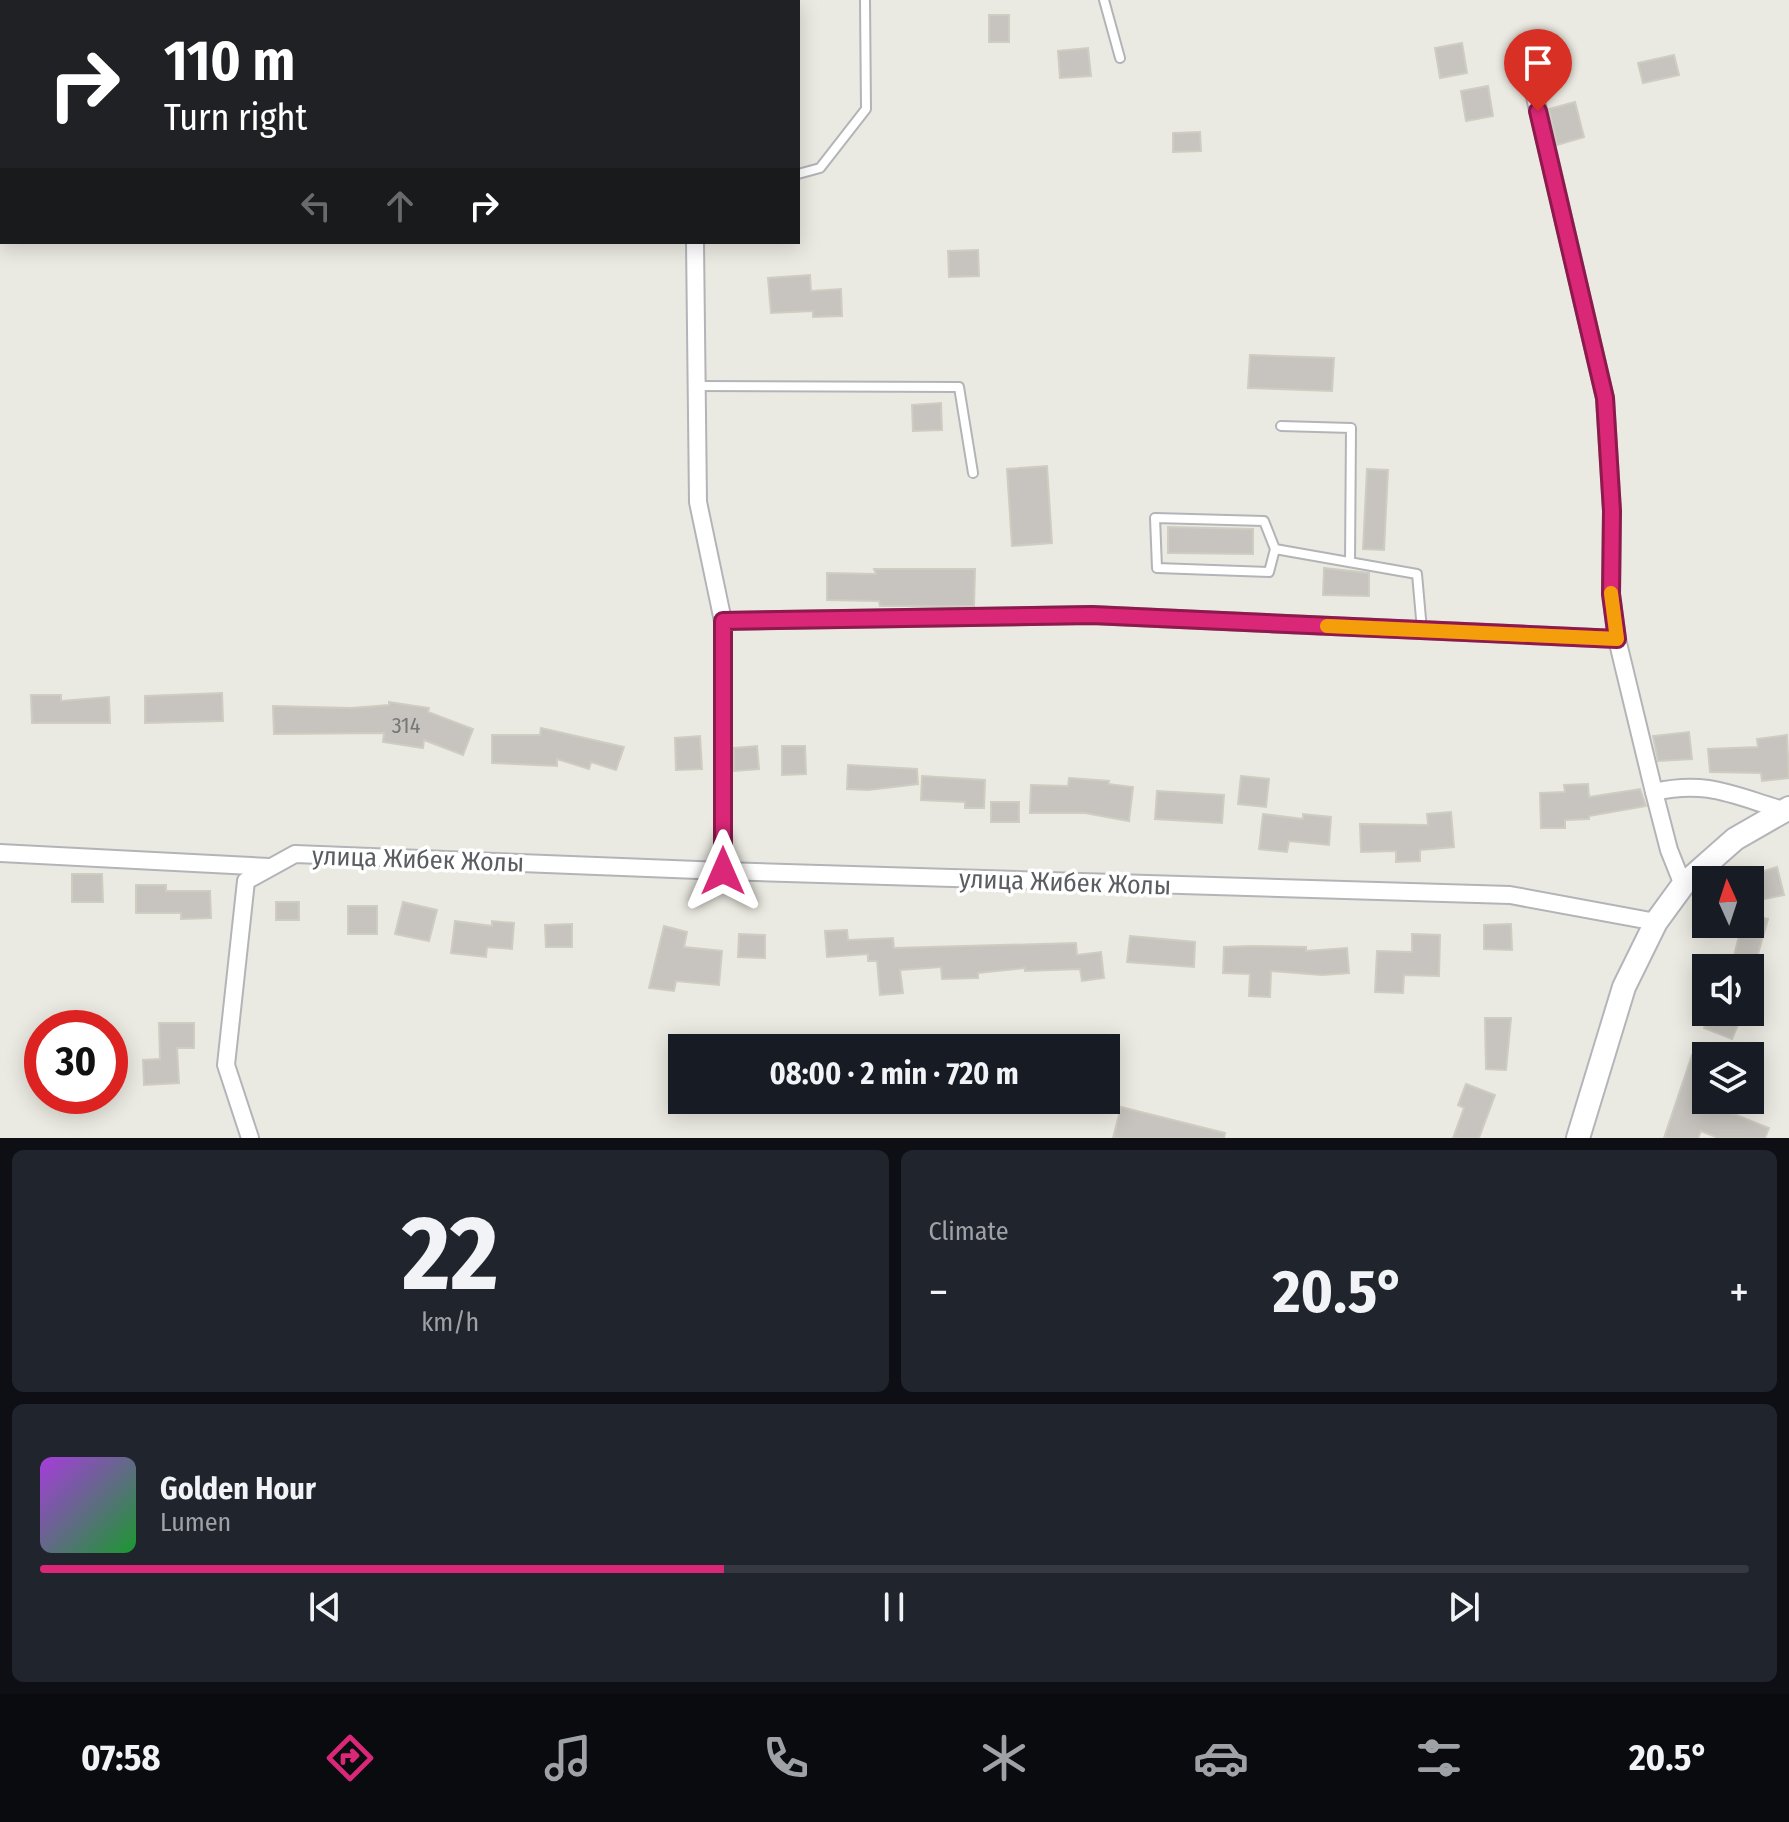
<!DOCTYPE html>
<html lang="en">
<head>
<meta charset="utf-8">
<style>
	body { margin:0; font-family:"Fira Sans Condensed",sans-serif; background:#20242c; color:#f1f3f6; height:100vh; display:flex; flex-direction:column; font-size:30px; white-space:nowrap }
	* { box-sizing:border-box; margin:0 }
	p { font-size:26px; color:#9ea1a6 }
	.icon { flex:none; width:44px; height:44px; fill:none; stroke:currentColor; stroke-width:2; stroke-linecap:round; stroke-linejoin:round }
	.map { position:relative; height:1138px; overflow:hidden }
	.side { display:flex; flex-direction:column; gap:12px; padding:12px; background:#0d0f14; flex:1 }
	.side>* { flex:none }
	.hud { position:absolute; left:0px; top:0px; width:800px; height:244px; box-shadow:0 4px 20px #0003; background:#202124; color:#fff; overflow:hidden }
	.needle { width:52px; rotate:357deg }
	.tools { position:absolute; left:1692px; top:866px; display:grid; gap:16px }
	.tools a { display:grid; place-items:center; width:72px; height:72px; border-radius:0px; background:#171b24; box-shadow:0 4px 20px #0003; font-size:40px }
	.speed { position:absolute; left:24px; top:1010px; display:flex; gap:16px; font-size:40px; font-weight:700; text-align:center }
	.speed>* { display:grid; place-content:center; width:104px; height:104px; border-radius:50%; background:#171b24; box-shadow:0 4px 20px #0003; line-height:1 }
	.speed .limit { border:12px solid #d22; background:#fff; color:#111 }
	.pin { position:absolute; display:grid; place-items:center; width:68px; height:68px; color:#fff; margin:-82px -34px; border-radius:50% 50% 50% 0; rotate:-45deg; box-shadow:0 0 8px #0007 }
	.pin .icon { rotate:45deg }
	.me { position:absolute; width:88px; margin:-44px; rotate:0deg; stroke-linejoin:round; filter:drop-shadow(0 0 6px #0008) }
	.turn { display:flex; align-items:center; gap:28px; height:168px; padding:0 32px; font-size:36px }
	.turn .icon { width:104px; height:104px; stroke-width:2.5 }
	.turn b { display:block; font-size:56px; line-height:68px }
	.lanes { display:flex; align-items:center; height:76px; padding:0 32px; background:#0003; justify-content:center; gap:40px; direction:ltr }
	.lanes .off { opacity:.35 }
	.big { font-size:60px; font-weight:700; line-height:1.1 }
	.side .tile { flex:1; display:flex; flex-direction:column; justify-content:center; gap:12px; min-width:0; padding:0 28px; border-radius:12px; background:#20242c }
	.side .dial { align-items:center; gap:0 }
	.dial b { font-size:104px; line-height:1 }
	.song { display:flex; align-items:center; gap:24px }
	.cover { width:96px; height:96px; border-radius:12px; background:linear-gradient(135deg,hsl(280 70% 55%),hsl(130 70% 35%)) }
	.played { height:8px; border-radius:4px; background:linear-gradient(90deg,#db2777 40%,#363941 40%) }
	.keys { display:flex; justify-content:space-around; direction:ltr }
	.heat { display:flex; justify-content:space-between; align-items:center; font-size:44px; direction:ltr }
	.side .tiles { flex:1; display:grid; gap:12px; grid-template-columns:1fr 1fr }
	.tile:last-child { grid-column:span 2 }
	.trip { position:absolute; left:668px; top:1034px; width:452px; height:80px; border-radius:0px; background:#171b24; box-shadow:0 4px 20px #0003; font-weight:700; line-height:80px; text-align:center }
	.dock { display:flex; height:128px; justify-content:space-around; align-items:center; background:#090b0e; color:#9ea1a6 }
	.dock .icon { width:56px; height:56px }
	.dock .selected { color:#db2777 }
	.dock b { font-size:36px; color:#f1f3f6 }
	.map>svg:first-child { display:block }
	.building { fill:#c7c4bf; stroke:#cfccc1; stroke-width:2 }
	.lines { fill:none; stroke-linecap:round; stroke-linejoin:round }
	.service-casing { stroke:#b2b4b8; stroke-width:12 }
	.minor-casing { stroke:#b2b4b8; stroke-width:20 }
	.secondary-casing { stroke:#b4b5bb; stroke-width:26 }
	.service { stroke:#fff; stroke-width:8 }
	.minor { stroke:#fff; stroke-width:16 }
	.secondary { stroke:#fff; stroke-width:22 }
	.route-casing { stroke:#8e194d; stroke-width:20 }
	.route { stroke:#db2777; stroke-width:14 }
	.slow { stroke:#f59e0b; stroke-width:14 }
	.labels { text-anchor:middle; stroke-width:7; stroke-linejoin:round; paint-order:stroke }
	.number-label { font-size:22px; fill:#757778 }
	.street-label { font-size:26px; fill:#5a5d61; stroke:#fff }
</style>
</head>
<body>
<div class="map">
<svg width="1789" height="1138" viewBox="0 0 1789 1138">
	<rect width="100%" height="100%" fill="#ebeae2"/>
	<!-- building -->
	<g class="building">
		<rect x="989" y="15" width="20" height="27"/>
		<path d="M1462 43 1467 73 1440 78 1435 48Z"/>
		<path d="M1088 48 1091 76 1060 78 1058 51Z"/>
		<path d="M1674 55 1679 75 1643 83 1638 63Z"/>
		<path d="M1557 57 1562 82 1544 85 1538 61Z"/>
		<path d="M1488 86 1493 116 1466 121 1461 91Z"/>
		<path d="M1575 102 1584 137 1557 145 1549 109Z"/>
		<path d="M1200 132 1201 151 1173 152V133Z"/>
		<path d="M978 250 979 276 949 277 948 251Z"/>
		<path d="M810 275 811 291 841 289 842 316 813 317V311L771 313 768 278Z"/>
		<path d="M1250 355 1334 358 1332 391 1248 388Z"/>
		<path d="M941 403 942 430 913 431 912 405Z"/>
		<path d="M1047 466 1052 543 1012 546 1007 469Z"/>
		<path d="M1367 469 1388 470 1384 550 1363 549Z"/>
		<path d="M1168 527 1253 529V554L1168 553Z"/>
		<path d="M1324 568 1369 573V596L1323 595Z"/>
		<path d="M874 569H975L974 606H880L879 601 827 600V573L876 574Z"/>
		<path d="M222 693 223 721 145 723V696Z"/>
		<path d="M31 695H61V701L109 697 110 723H32Z"/>
		<path d="M389 702 429 708 428 712 473 729 463 755 424 740 423 748 383 742 384 733 274 734 273 706 351 708 389 705Z"/>
		<path d="M541 728 624 747 616 770 591 762 589 769 557 759V766L492 763V735H540Z"/>
		<path d="M1689 732 1692 759 1658 761 1653 736Z"/>
		<path d="M1787 735 1789 778 1762 781 1761 773 1710 772 1708 749 1758 747 1757 739Z"/>
		<path d="M700 736 702 769 676 770 675 738Z"/>
		<path d="M757 746 759 769 734 771V748Z"/>
		<path d="M782 746H805L806 774 782 775Z"/>
		<path d="M848 765 917 769 918 784 868 790 847 789Z"/>
		<path d="M922 776 985 780 984 808H965V802L921 800Z"/>
		<path d="M1241 776 1269 779 1266 807 1238 804Z"/>
		<path d="M1069 778 1109 781 1108 784 1133 787 1129 821 1085 813H1030L1031 785 1068 786Z"/>
		<path d="M1588 784 1589 797 1640 789 1646 806 1589 816V819L1565 820V828H1541L1540 793 1565 792 1564 785Z"/>
		<path d="M1157 791 1224 795 1222 823 1155 819Z"/>
		<rect x="991" y="802" width="28" height="20"/>
		<path d="M1451 812 1454 847 1420 850V861L1396 862V851L1361 852 1360 824 1428 825 1427 814Z"/>
		<path d="M1263 814 1303 819V814L1331 817 1329 845 1289 841 1287 852 1259 849Z"/>
		<path d="M1777 867 1784 895 1750 902V875Z"/>
		<path d="M72 874H102L103 902H72Z"/>
		<path d="M136 885H166V891H210L211 918 181 919V913H136Z"/>
		<rect x="276" y="902" width="23" height="18"/>
		<path d="M403 902 437 910 429 941 395 934Z"/>
		<rect x="348" y="906" width="29" height="28"/>
		<path d="M1750 915 1768 919 1754 968H1731L1742 924H1750Z"/>
		<path d="M455 921 492 926V921L514 923 512 949 487 947 486 957 451 953Z"/>
		<path d="M572 924V947H546L545 925Z"/>
		<path d="M1511 924 1512 950 1484 949V925Z"/>
		<path d="M664 926 687 932 684 947 722 951 719 985 676 981 674 991 649 988Z"/>
		<path d="M847 930 848 940 893 938 894 948 1076 943 1077 955 1101 952 1104 978 1082 981 1080 969 1025 971V968L978 973V978L942 979 941 967 900 970 903 993 880 995 877 961H868V954L827 957 825 931Z"/>
		<path d="M739 934 765 935V958L738 957Z"/>
		<path d="M1412 934 1440 935 1439 976 1404 975 1403 993 1375 992 1377 951 1412 952Z"/>
		<path d="M1130 936 1195 942 1194 967 1127 962Z"/>
		<path d="M1252 946 1306 947V951L1347 948 1349 973 1322 975 1271 971 1270 997 1249 996 1250 974 1223 973 1224 947Z"/>
		<path d="M1710 1012 1742 1015 1732 1039 1704 1028Z"/>
		<path d="M1485 1018H1511L1506 1070 1486 1069Z"/>
		<path d="M159 1023H194V1048H177L179 1083 144 1085 143 1060 160 1059Z"/>
		<path d="M1692 1055 1706 1061V1103L1769 1128 1765 1138H1718L1701 1131 1698 1138H1664Z"/>
		<path d="M1466 1084 1495 1095 1479 1138H1453L1464 1108 1458 1105Z"/>
		<path d="M1121 1107 1225 1133 1224 1138H1113Z"/>
	</g>
	<g class="lines">
		<!-- service casing -->
		<g class="service-casing">
			<g id="service">
				<path d="M1104 0 1120 58"/>
				<path d="M558 2V0"/>
				<path d="M704 2V0"/>
				<path d="M0 63 2 64"/>
				<path d="M798 174 820 168 866 109 865 0"/>
				<path d="M696 386 959 387 973 473"/>
				<path d="M1281 426 1351 428 1350 562"/>
				<path d="M1275 549 1269 572 1157 568 1155 518 1264 521 1275 549 1417 574 1422 630"/>
			</g>
		</g>
		<!-- minor casing -->
		<g class="minor-casing">
			<g id="minor">
				<path d="M1525 54 1605 398 1612 511 1611 594 1617 639 1654 792 1669 850 1683 885"/>
				<path d="M695 242 698 502 723 621V871"/>
				<path d="M723 621 1092 615 1617 639"/>
				<path d="M1654 792C1707 780 1732 795 1783 810"/>
				<path d="M0 853 269 867"/>
				<path d="M250 1138 226 1065 246 881 295 854 723 871 1510 895 1656 922"/>
			</g>
		</g>
		<!-- secondary casing -->
		<g class="secondary-casing">
			<path id="secondary" d="M1578 1138 1624 987 1656 922 1683 885 1735 839 1789 808"/>
		</g>
		<!-- service -->
		<use href="#service" class="service"/>
		<!-- minor -->
		<use href="#minor" class="minor"/>
		<!-- secondary -->
		<use href="#secondary" class="secondary"/>
	</g>
	<g class="lines">
		<!-- route casing -->
		<g class="route-casing">
			<path id="route" d="M723 871V621L1092 615 1617 639 1611 594 1612 511 1605 398 1538 111"/>
		</g>
		<!-- route -->
		<use href="#route" class="route"/>
		<!-- slow -->
		<path class="slow" d="M1327 626 1617 639 1611 593"/>
	</g>
	<g class="labels">
		<!-- number labels -->
		<g class="number-label">
			<text x="406" y="733">314</text>
		</g>
		<!-- street labels -->
		<g class="street-label">
			<text transform="translate(418 859) rotate(2)" y="9">улица Жибек Жолы</text>
			<text transform="translate(1065 882) rotate(2)" y="9">улица Жибек Жолы</text>
		</g>
	</g>
</svg>
<div class="tools">
<a><svg class="needle" viewBox="-14 -14 28 28"><path d="M0-13l5 13h-10z" fill="#e53935"/><path d="M0 13l5-13h-10z" fill="#9ea1a6"/></svg></a>
<a><svg class="icon" aria-label="sound" viewBox="0 0 24 24"><path d="M4 9h4l5-4v14l-5-4H4zM17 9q2 3 0 6"/></svg></a>
<a><svg class="icon" aria-label="layers" viewBox="0 0 24 24"><path d="M12 4l9 5-9 5-9-5zM3 14l9 5 9-5"/></svg></a>
</div>
<div class="speed"><div class="limit">30</div></div>
<div class="pin" style="left:1538px;top:111px;background:#d93025"><svg class="icon" aria-label="arrive" viewBox="0 0 24 24"><path d="M6 21V4h12l-3 4 3 4H6"/></svg></div>
<svg class="me" style="left:723px;top:871px" viewBox="-20 -20 40 40"><path d="M0-17L14 15 0 8-14 15z" fill="#db2777" stroke="#fff" stroke-width="4"/></svg>
<div class="trip">08:00 · 2 min · 720 m</div>
<div class="hud">
<div class="turn"><svg class="icon" aria-label="right" viewBox="0 0 24 24"><path d="M7 20v-9h11M14 6l5 5-5 5"/></svg><div><b>110 m</b>Turn right</div></div>
<div class="lanes"><svg class="icon off" aria-label="left" viewBox="0 0 24 24"><path d="M17 20v-9H6M10 6l-5 5 5 5"/></svg><svg class="icon off" aria-label="ahead" viewBox="0 0 24 24"><path d="M12 20V5M6 11l6-6 6 6"/></svg><svg class="icon" aria-label="right" viewBox="0 0 24 24"><path d="M7 20v-9h11M14 6l5 5-5 5"/></svg></div>
</div>
</div>
<section class="side">
<div class="tiles">
<div class="tile dial"><b>22</b><p>km/h</p></div>
<div class="tile"><p>Climate</p>
<div class="heat"><a>−</a><b class="big">20.5°</b><a>+</a></div>
</div>
<div class="tile">
<div class="song"><i class="cover"></i><div><b>Golden Hour</b><p>Lumen</p></div></div>
<div class="played"></div>
<div class="keys"><svg class="icon" aria-label="previous" viewBox="0 0 24 24"><path d="M18 5L8 12l10 7zM5 5v14"/></svg><svg class="icon" aria-label="pause" viewBox="0 0 24 24"><path d="M8 5v14M16 5v14"/></svg><svg class="icon" aria-label="next" viewBox="0 0 24 24"><path d="M6 5l10 7-10 7zM19 5v14"/></svg></div>
</div>
</div>
</section>
<nav class="dock">
<b>07:58</b>
<svg class="icon selected" aria-label="directions" viewBox="0 0 24 24"><path d="M12 3l9 9-9 9-9-9zM9 14v-3h6M13 9l2 2-2 2"/></svg>
<svg class="icon" aria-label="music" viewBox="0 0 24 24"><path d="M9 18V5l10-2v13"/><circle cx="6" cy="18" r="3"/><circle cx="16" cy="16" r="3"/></svg>
<svg class="icon" aria-label="phone" viewBox="0 0 24 24"><path d="M5 4h4l2 5-3 2q2 4 5 5l2-3 5 2v4C11 20 4 13 5 4z"/></svg>
<svg class="icon" aria-label="climate" viewBox="0 0 24 24"><path d="M12 3v18M4 7l16 10M4 17L20 7"/></svg>
<svg class="icon" aria-label="car" viewBox="0 0 24 24"><path d="M5 17H2v-5l4-1 3-4h7l3 4 3 1v5h-3M9 17h6M6 11h13"/><circle cx="7" cy="17" r="2"/><circle cx="17" cy="17" r="2"/></svg>
<svg class="icon" aria-label="filters" viewBox="0 0 24 24"><path d="M4 7h16M4 17h16"/><circle cx="9" cy="7" r="2"/><circle cx="15" cy="17" r="2"/></svg>
<b>20.5°</b>
</nav>
</body>
</html>
